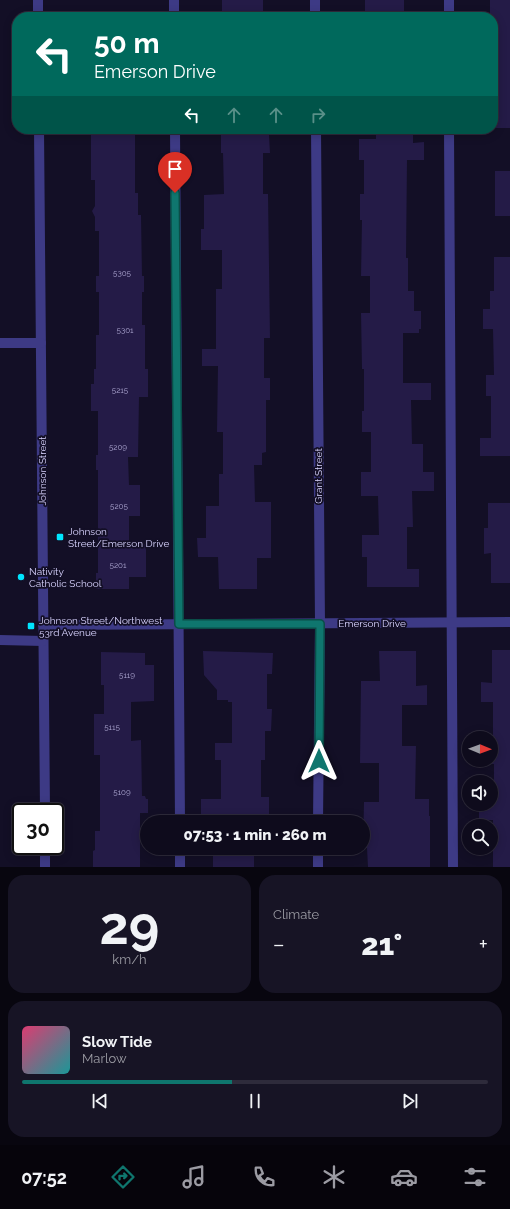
<!DOCTYPE html>
<html lang="en">
<head>
<meta charset="utf-8">
<style>
	body { margin:0; font-family:Raleway,sans-serif; background:#171425; color:#f1f3f6; height:100vh; display:flex; flex-direction:column; font-size:15px; white-space:nowrap }
	* { box-sizing:border-box; margin:0 }
	p { font-size:13px; color:#9b9ba3 }
	.icon { flex:none; width:22px; height:22px; fill:none; stroke:currentColor; stroke-width:2; stroke-linecap:round; stroke-linejoin:round }
	.map { position:relative; height:867px; overflow:hidden }
	.panel { display:flex; flex-direction:column; gap:8px; padding:8px; background:#08060f; flex:1 }
	.panel>* { flex:none }
	.hud { position:absolute; left:12px; top:12px; width:486px; height:122px; border-radius:16px; box-shadow:0 2px 10px #0003,0 0 0 1px #2e2b3b; background:#00695c; color:#fff; overflow:hidden }
	.needle { width:26px; rotate:91deg }
	.tools { position:absolute; left:462px; top:731px; display:grid; gap:8px }
	.tools a { display:grid; place-items:center; width:36px; height:36px; border-radius:50%; background:#0e0b1c; box-shadow:0 2px 10px #0003,0 0 0 1px #2e2b3b; font-size:20px }
	.speed { position:absolute; left:12px; top:803px; display:flex; gap:8px; font-size:20px; font-weight:700; text-align:center }
	.speed>* { display:grid; place-content:center; width:52px; height:52px; border-radius:50%; background:#0e0b1c; box-shadow:0 2px 10px #0003,0 0 0 1px #2e2b3b; line-height:1 }
	.speed .limit { border:2px solid #111; border-radius:6px; background:#fff; color:#111 }
	.pin { position:absolute; display:grid; place-items:center; width:34px; height:34px; color:#fff; margin:-41px -17px; border-radius:50% 50% 50% 0; rotate:-45deg; box-shadow:0 0 4px #0007 }
	.pin .icon { rotate:45deg }
	.me { position:absolute; width:44px; margin:-22px; rotate:0deg; stroke-linejoin:round; filter:drop-shadow(0 0 3px #0008) }
	.turn { display:flex; align-items:center; gap:14px; height:84px; padding:0 16px; font-size:18px }
	.turn .icon { width:52px; height:52px; stroke-width:2.5 }
	.turn b { display:block; font-size:28px; line-height:34px }
	.lanes { display:flex; align-items:center; height:38px; padding:0 16px; background:#0003; justify-content:center; gap:20px; direction:ltr }
	.lanes .off { opacity:.35 }
	.big { font-size:30px; font-weight:800; line-height:1.1 }
	.panel .widget { flex:1; display:flex; flex-direction:column; justify-content:center; gap:6px; min-width:0; padding:0 14px; border-radius:16px; background:#171425 }
	.panel .dial { align-items:center; gap:0 }
	.dial b { font-size:52px; line-height:1 }
	.song { display:flex; align-items:center; gap:12px }
	.cover { width:48px; height:48px; border-radius:6px; background:linear-gradient(135deg,hsl(340 70% 55%),hsl(180 70% 35%)) }
	.played { height:4px; border-radius:2px; background:linear-gradient(90deg,#0f766e 45%,#2e2b3b 45%) }
	.keys { display:flex; justify-content:space-around; direction:ltr }
	.heat { display:flex; justify-content:space-between; align-items:center; font-size:22px; direction:ltr }
	.panel .tiles { flex:1; display:grid; gap:8px; grid-template-columns:1fr 1fr }
	.widget:last-child { grid-column:span 2 }
	.trip { position:absolute; left:140px; top:815px; width:230px; height:40px; border-radius:20px; background:#0e0b1c; box-shadow:0 2px 10px #0003,0 0 0 1px #2e2b3b; font-weight:800; line-height:40px; text-align:center }
	.tab-bar { display:flex; height:64px; justify-content:space-around; align-items:center; background:#06040b; color:#9b9ba3 }
	.tab-bar .icon { width:28px; height:28px }
	.tab-bar .on { color:#0f766e }
	.tab-bar b { font-size:18px; color:#f1f3f6 }
	.map>svg:first-child { display:block }
	.building { fill:#241b47 }
	.lines { fill:none; stroke-linecap:round; stroke-linejoin:round }
	.minor { stroke:#3d3a85; stroke-width:10 }
	.route-casing { stroke:#0a4d48; stroke-width:10 }
	.route { stroke:#0f766e; stroke-width:7 }
	.poi-dot { fill:#00e5ff; stroke:#130f26; stroke-width:1.5 }
	.labels { text-anchor:middle; stroke-width:3.5; stroke-linejoin:round; paint-order:stroke }
	.number-label { font-size:8px; fill:#aca6d1 }
	.street-label { font-size:10px; fill:#d9d4ff; stroke:#130f26 }
	.poi-label { font-size:10px; fill:#d9d4ff; stroke:#130f26; text-anchor:start }
</style>
</head>
<body>
<div class="map">
<svg width="510" height="867" viewBox="0 0 510 867">
	<rect width="100%" height="100%" fill="#130f26"/>
	<!-- building -->
	<g class="building">
		<rect x="222" y="0" width="41" height="17"/>
		<rect x="365" y="0" width="39" height="17"/>
		<path d="M490 0H510V128H493V17H490Z"/>
		<path d="M91 129H135V193H138V215H141L142 276H144V292H142V325H145V369H148V397H139L138 457H128L129 485H140V516H129V544H146V577H129V589H96V573H98V470H96V455H98V411H91V384H94V369H96V335H99V292H96V276H99V231H95V217L92 211 95 206V180H91Z"/>
		<path d="M221 129H264V134L269 135 270 153H263V194H268L270 338H264V378H270V400H266V452L262 453V465H254L255 502H271V558H257V589H219L218 557H198L197 538H206V506H219V474H223V432H217L218 366H202V349H216V289H222V250H201V229H204V195L224 194 223 153H221Z"/>
		<path d="M376 129H413V143L424 142V160H407L406 258H408V291H414V311H421V329H419V333H403V383H431V400H411L412 444H423V472H434V491H412L413 527H407V569H419V587H367V557H362V535H379L378 496H361V472H371V432H362V411H364V369H362L361 313H370V276H361L362 220H360V194H364V160H359V139H376Z"/>
		<rect x="495" y="171" width="15" height="45"/>
		<path d="M494 257H510V456H480V438H491V396H486V375H494L493 329H483V309H490V291H494Z"/>
		<path d="M488 503H510V583H491V553L484 554V528H488Z"/>
		<path d="M492 650H510V867H493V820H479V804H491V799H494V764H491V744H493V702H481V682L492 683Z"/>
		<path d="M203 651 273 653 272 674H267V709H272L271 731H265V760H261V797H269V816L201 817V799H221V760H215V743H232V702H228V700H217V690L204 675Z"/>
		<path d="M379 651H416V686L427 685V705H402V746H416L415 799H429V816H430V867H368L367 848H363L364 802H379V763H360L361 681H380Z"/>
		<path d="M101 652 145 653V665H154V701L131 702V741L141 740 142 796H145L146 799H148V813H140V867H93V851L95 850V831H100V755H94V714H104V685H101Z"/>
		<rect x="213" y="848" width="41" height="19"/>
	</g>
	<g class="lines">
		<!-- minor -->
		<g class="minor">
			<path d="M38 0V17"/>
			<path d="M174 0V17"/>
			<path d="M315 0V17"/>
			<path d="M449 0V17"/>
			<path d="M39 129 45 812"/>
			<path d="M175 129 180 822"/>
			<path d="M316 129 320 624 318 822"/>
			<path d="M449 129 453 867"/>
			<path d="M0 343H41"/>
			<path d="M43 625 510 622"/>
			<path d="M0 640 43 641"/>
			<path d="M45 846V867"/>
			<path d="M180 848V867"/>
			<path d="M318 867V848"/>
		</g>
	</g>
	<g class="lines">
		<!-- route casing -->
		<g class="route-casing">
			<path id="route" d="M175 193 179 624H320L319 761"/>
		</g>
		<!-- route -->
		<use href="#route" class="route"/>
	</g>
	<!-- markers -->
	<g class="poi-dot">
		<rect x="56" y="533" width="8" height="8" rx="2"/>
		<circle cx="21" cy="577" r="4"/>
		<rect x="27" y="622" width="8" height="8" rx="2"/>
	</g>
	<g class="labels">
		<!-- number labels -->
		<g class="number-label">
			<text x="122" y="276">5305</text>
			<text x="125" y="333">5301</text>
			<text x="120" y="393">5215</text>
			<text x="118" y="450">5209</text>
			<text x="119" y="509">5205</text>
			<text x="118" y="568">5201</text>
			<text x="127" y="678">5119</text>
			<text x="112" y="730">5115</text>
			<text x="122" y="795">5109</text>
		</g>
		<!-- street labels -->
		<g class="street-label">
			<text transform="translate(42 471) rotate(-90)" y="4">Johnson Street</text>
			<text transform="translate(318 476) rotate(-90)" y="4">Grant Street</text>
			<text x="372" y="627">Emerson Drive</text>
		</g>
		<!-- poi labels -->
		<g class="poi-label">
			<text x="68" y="535">Johnson<tspan x="68" dy="12">Street/Emerson Drive</tspan></text>
			<text x="29" y="575">Nativity<tspan x="29" dy="12">Catholic School</tspan></text>
			<text x="39" y="624">Johnson Street/Northwest<tspan x="39" dy="12">53rd Avenue</tspan></text>
		</g>
	</g>
</svg>
<div class="tools">
<a><svg class="needle" viewBox="-14 -14 28 28"><path d="M0-13l5 13h-10z" fill="#e53935"/><path d="M0 13l5-13h-10z" fill="#9b9ba3"/></svg></a>
<a><svg class="icon" aria-label="sound" viewBox="0 0 24 24"><path d="M4 9h4l5-4v14l-5-4H4zM17 9q2 3 0 6"/></svg></a>
<a><svg class="icon" aria-label="search" viewBox="0 0 24 24"><circle cx="10" cy="10" r="6"/><path d="M15 15l6 6"/></svg></a>
</div>
<div class="speed"><div class="limit">30</div></div>
<div class="pin" style="left:175px;top:193px;background:#d93025"><svg class="icon" aria-label="arrive" viewBox="0 0 24 24"><path d="M6 21V4h12l-3 4 3 4H6"/></svg></div>
<svg class="me" style="left:319px;top:761px" viewBox="-20 -20 40 40"><path d="M0-17L14 15 0 8-14 15z" fill="#0f766e" stroke="#fff" stroke-width="4"/></svg>
<div class="trip">07:53 · 1 min · 260 m</div>
<div class="hud">
<div class="turn"><svg class="icon" aria-label="left" viewBox="0 0 24 24"><path d="M17 20v-9H6M10 6l-5 5 5 5"/></svg><div><b>50 m</b>Emerson Drive</div></div>
<div class="lanes"><svg class="icon" aria-label="left" viewBox="0 0 24 24"><path d="M17 20v-9H6M10 6l-5 5 5 5"/></svg><svg class="icon off" aria-label="ahead" viewBox="0 0 24 24"><path d="M12 20V5M6 11l6-6 6 6"/></svg><svg class="icon off" aria-label="ahead" viewBox="0 0 24 24"><path d="M12 20V5M6 11l6-6 6 6"/></svg><svg class="icon off" aria-label="right" viewBox="0 0 24 24"><path d="M7 20v-9h11M14 6l5 5-5 5"/></svg></div>
</div>
</div>
<section class="panel">
<div class="tiles">
<div class="widget dial"><b>29</b><p>km/h</p></div>
<div class="widget"><p>Climate</p>
<div class="heat"><a>−</a><b class="big">21°</b><a>+</a></div>
</div>
<div class="widget">
<div class="song"><i class="cover"></i><div><b>Slow Tide</b><p>Marlow</p></div></div>
<div class="played"></div>
<div class="keys"><svg class="icon" aria-label="previous" viewBox="0 0 24 24"><path d="M18 5L8 12l10 7zM5 5v14"/></svg><svg class="icon" aria-label="pause" viewBox="0 0 24 24"><path d="M8 5v14M16 5v14"/></svg><svg class="icon" aria-label="next" viewBox="0 0 24 24"><path d="M6 5l10 7-10 7zM19 5v14"/></svg></div>
</div>
</div>
</section>
<nav class="tab-bar">
<b>07:52</b>
<svg class="icon on" aria-label="directions" viewBox="0 0 24 24"><path d="M12 3l9 9-9 9-9-9zM9 14v-3h6M13 9l2 2-2 2"/></svg>
<svg class="icon" aria-label="music" viewBox="0 0 24 24"><path d="M9 18V5l10-2v13"/><circle cx="6" cy="18" r="3"/><circle cx="16" cy="16" r="3"/></svg>
<svg class="icon" aria-label="phone" viewBox="0 0 24 24"><path d="M5 4h4l2 5-3 2q2 4 5 5l2-3 5 2v4C11 20 4 13 5 4z"/></svg>
<svg class="icon" aria-label="climate" viewBox="0 0 24 24"><path d="M12 3v18M4 7l16 10M4 17L20 7"/></svg>
<svg class="icon" aria-label="car" viewBox="0 0 24 24"><path d="M5 17H2v-5l4-1 3-4h7l3 4 3 1v5h-3M9 17h6M6 11h13"/><circle cx="7" cy="17" r="2"/><circle cx="17" cy="17" r="2"/></svg>
<svg class="icon" aria-label="filters" viewBox="0 0 24 24"><path d="M4 7h16M4 17h16"/><circle cx="9" cy="7" r="2"/><circle cx="15" cy="17" r="2"/></svg>
</nav>
</body>
</html>
